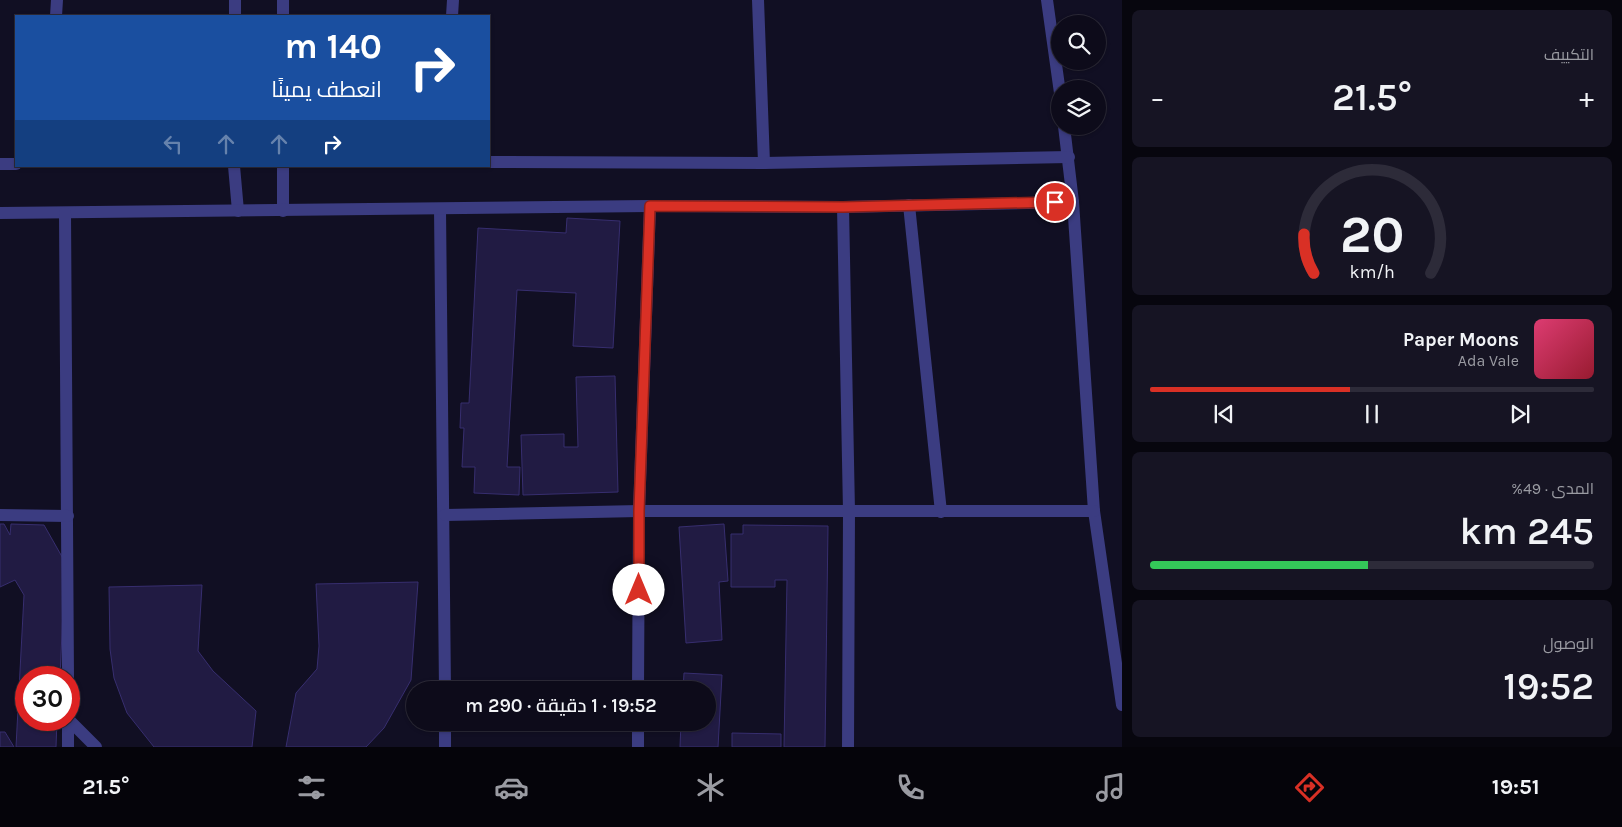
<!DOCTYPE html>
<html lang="ar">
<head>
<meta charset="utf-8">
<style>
	body { margin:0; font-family:Karla,Cairo,sans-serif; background:#161423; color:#f1f3f6; direction:rtl; height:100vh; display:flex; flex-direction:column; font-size:19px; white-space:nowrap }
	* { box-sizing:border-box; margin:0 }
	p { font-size:16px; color:#9a9ba2 }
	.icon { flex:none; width:28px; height:28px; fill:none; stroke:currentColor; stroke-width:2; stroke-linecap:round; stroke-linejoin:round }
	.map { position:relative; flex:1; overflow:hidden; direction:ltr }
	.details { display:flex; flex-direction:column; gap:10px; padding:10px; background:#07060e; width:500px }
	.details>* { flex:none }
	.hud { position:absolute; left:15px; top:15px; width:475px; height:152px; border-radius:0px; box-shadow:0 1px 4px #0004,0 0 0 1px #2d2b39; direction:rtl; background:#1a4fa0; color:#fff; overflow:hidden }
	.buttons { position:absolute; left:1051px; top:15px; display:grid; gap:10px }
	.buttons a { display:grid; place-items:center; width:55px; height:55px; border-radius:50%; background:#0d0b1a; box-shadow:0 1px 4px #0004,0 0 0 1px #2d2b39; font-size:25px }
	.speed { position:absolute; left:15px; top:666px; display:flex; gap:10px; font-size:25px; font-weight:700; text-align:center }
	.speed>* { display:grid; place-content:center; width:65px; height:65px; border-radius:50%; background:#0d0b1a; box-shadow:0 1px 4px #0004,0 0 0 1px #2d2b39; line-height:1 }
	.speed .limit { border:8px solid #d22; background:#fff; color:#111 }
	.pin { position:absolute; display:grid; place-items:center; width:42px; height:42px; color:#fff; margin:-21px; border:2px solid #fff; border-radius:50%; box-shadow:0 1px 5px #0007 }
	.me { position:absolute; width:55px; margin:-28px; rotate:0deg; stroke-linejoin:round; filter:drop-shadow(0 0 4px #0008) }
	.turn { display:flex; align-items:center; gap:18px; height:105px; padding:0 25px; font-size:22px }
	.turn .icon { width:65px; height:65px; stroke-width:2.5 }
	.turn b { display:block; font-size:35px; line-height:42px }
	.lanes { display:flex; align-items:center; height:48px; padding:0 25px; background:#0003; justify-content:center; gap:25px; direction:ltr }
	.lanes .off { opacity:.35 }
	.big { font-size:38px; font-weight:600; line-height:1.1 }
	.details .card { flex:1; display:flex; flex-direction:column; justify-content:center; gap:8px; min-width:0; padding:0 18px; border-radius:8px; background:#161423 }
	.details .dial { align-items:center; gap:0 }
	.dial svg { height:130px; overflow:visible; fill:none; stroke:#2d2b39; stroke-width:7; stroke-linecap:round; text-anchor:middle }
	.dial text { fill:#f1f3f6; stroke:none }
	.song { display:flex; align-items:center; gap:15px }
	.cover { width:60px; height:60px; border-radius:8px; background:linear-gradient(135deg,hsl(340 70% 55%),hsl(350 70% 35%)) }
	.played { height:5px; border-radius:2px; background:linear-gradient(90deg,#d93025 45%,#2d2b39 45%) }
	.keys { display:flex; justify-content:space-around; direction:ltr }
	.heat { display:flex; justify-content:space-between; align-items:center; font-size:28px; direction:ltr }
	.charge { height:8px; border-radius:4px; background:linear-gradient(90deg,#34c759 49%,#2d2b39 0) }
	.trip { position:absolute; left:406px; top:681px; width:310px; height:50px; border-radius:25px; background:#0d0b1a; box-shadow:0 1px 4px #0004,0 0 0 1px #2d2b39; font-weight:600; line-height:50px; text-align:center; direction:rtl }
	.tabs { display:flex; height:80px; justify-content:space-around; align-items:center; background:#05040a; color:#9a9ba2 }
	.tabs .icon { width:35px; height:35px }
	.tabs .on { color:#d93025 }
	.tabs b { font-size:22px; color:#f1f3f6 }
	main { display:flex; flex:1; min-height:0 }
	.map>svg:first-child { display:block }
	.building { fill:#211b43; stroke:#372e6f }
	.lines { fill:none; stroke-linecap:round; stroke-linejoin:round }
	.minor { stroke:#3b3c81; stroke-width:12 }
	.route-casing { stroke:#8d1f18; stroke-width:12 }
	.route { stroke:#d93025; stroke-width:9 }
</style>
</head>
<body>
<main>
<section class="details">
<div class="card"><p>التكييف</p>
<div class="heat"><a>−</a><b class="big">21.5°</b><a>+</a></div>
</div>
<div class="card dial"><svg viewBox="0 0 100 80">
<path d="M14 69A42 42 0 1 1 86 69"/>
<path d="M14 69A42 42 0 0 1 8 45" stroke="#d93025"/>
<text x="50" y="56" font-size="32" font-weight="700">20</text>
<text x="50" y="72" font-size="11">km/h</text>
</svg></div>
<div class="card">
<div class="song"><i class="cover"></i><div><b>Paper Moons</b><p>Ada Vale</p></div></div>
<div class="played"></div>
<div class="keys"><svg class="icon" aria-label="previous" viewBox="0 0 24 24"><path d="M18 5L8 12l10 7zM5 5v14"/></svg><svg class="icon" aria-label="pause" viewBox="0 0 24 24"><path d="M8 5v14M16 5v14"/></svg><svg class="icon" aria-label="next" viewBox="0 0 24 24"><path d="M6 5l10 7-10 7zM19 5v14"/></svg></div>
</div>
<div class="card"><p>المدى · 49%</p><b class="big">245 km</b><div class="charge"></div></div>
<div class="card"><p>الوصول</p><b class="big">19:52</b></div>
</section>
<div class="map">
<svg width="1122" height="747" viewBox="0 0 1122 747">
	<rect width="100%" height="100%" fill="#110f23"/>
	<!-- building -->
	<g class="building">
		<path d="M567 218 620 221 613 348 573 346 576 293 517 290 507 467H520L519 495 474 493 475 467H462L464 428H460L461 403H469L478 228 566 233Z"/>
		<path d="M615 376 618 492 523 495 521 435 564 434V447H578L576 377Z"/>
		<path d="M0 524H4L10 535 11 524 44 525 65 562 60 678H26V720H57L56 747H16L24 595 15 580 0 587Z"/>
		<path d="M724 524 728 581 719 582 722 640 686 643 679 527Z"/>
		<path d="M743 525 828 526 825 747H784L787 580H775V587H731V534H743Z"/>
		<path d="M418 582 411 680 384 728 366 747H286L296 693 317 669 319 646 316 584Z"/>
		<path d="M202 585 198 651 213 671 256 711 252 747H154L127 713 114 678 110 649 109 587Z"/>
		<path d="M684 673 722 675 718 747H680L681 722H708V690H683Z"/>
		<path d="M0 732H5L14 747H0Z"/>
		<path d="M732 733 781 734V747H732Z"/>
	</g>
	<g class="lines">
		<!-- minor -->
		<g class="minor">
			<path d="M283 0V16"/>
			<path d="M758 0 764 163"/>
			<path d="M1047 0 1060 93"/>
			<path d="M56 16 57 0"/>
			<path d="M235 16V0"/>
			<path d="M452 16 453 0"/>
			<path d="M1064 126 1073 202 1094 511 1122 705"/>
			<path d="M489 162 764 163 1069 157"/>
			<path d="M0 164H16"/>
			<path d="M234 166 238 211"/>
			<path d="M283 166V211"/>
			<path d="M909 205 941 512"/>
			<path d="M843 207 849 511 848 747"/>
			<path d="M440 209 445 690"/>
			<path d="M0 213 650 206 843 207 1073 202"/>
			<path d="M65 213 68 678"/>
			<path d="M0 515 68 516"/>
			<path d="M445 515 639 511H1094"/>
			<path d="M638 690 639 511 650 206"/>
			<path d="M68 720V747"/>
			<path d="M69 720 96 747"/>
			<path d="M445 722V747"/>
			<path d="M638 747V722"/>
		</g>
	</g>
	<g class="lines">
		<!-- route casing -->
		<g class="route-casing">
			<path id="route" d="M639 590V511L650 206 843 207 1055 202"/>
		</g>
		<!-- route -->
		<use href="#route" class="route"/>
	</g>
</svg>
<div class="buttons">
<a><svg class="icon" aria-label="search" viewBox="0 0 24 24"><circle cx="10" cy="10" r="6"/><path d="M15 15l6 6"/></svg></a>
<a><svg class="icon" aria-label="layers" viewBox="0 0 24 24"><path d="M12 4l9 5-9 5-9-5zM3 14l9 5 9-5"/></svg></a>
</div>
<div class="speed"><div class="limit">30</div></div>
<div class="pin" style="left:1055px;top:202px;background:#d93025"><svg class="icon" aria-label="arrive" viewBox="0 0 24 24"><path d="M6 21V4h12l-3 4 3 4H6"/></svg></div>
<svg class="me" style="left:639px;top:590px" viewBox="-20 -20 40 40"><circle r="19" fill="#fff"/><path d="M0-13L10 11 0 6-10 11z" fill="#d93025"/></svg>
<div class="trip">19:52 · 1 دقيقة · 290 m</div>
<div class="hud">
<div class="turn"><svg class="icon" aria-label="right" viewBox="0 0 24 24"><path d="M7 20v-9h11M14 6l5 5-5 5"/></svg><div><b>140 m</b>انعطف يمينًا</div></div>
<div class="lanes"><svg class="icon off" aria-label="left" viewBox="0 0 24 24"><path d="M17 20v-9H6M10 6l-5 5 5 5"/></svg><svg class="icon off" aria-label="ahead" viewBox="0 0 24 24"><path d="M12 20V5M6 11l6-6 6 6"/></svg><svg class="icon off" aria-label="ahead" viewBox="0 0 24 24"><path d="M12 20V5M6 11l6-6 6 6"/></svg><svg class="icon" aria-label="right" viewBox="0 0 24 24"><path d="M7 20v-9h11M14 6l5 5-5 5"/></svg></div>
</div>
</div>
</main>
<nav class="tabs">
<b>19:51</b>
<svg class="icon on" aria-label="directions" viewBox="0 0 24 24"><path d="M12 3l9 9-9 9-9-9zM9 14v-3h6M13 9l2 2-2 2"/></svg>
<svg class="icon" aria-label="music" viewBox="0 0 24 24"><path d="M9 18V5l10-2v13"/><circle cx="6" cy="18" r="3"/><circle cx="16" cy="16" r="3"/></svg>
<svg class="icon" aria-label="phone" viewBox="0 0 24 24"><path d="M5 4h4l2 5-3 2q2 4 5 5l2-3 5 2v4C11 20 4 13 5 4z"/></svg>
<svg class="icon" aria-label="climate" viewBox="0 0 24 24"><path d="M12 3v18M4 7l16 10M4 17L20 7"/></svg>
<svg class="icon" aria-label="car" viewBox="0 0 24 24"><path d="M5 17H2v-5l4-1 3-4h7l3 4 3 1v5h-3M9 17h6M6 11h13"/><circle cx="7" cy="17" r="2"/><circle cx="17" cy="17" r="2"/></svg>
<svg class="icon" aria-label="filters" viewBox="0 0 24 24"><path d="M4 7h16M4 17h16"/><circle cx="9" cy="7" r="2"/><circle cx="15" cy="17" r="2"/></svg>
<b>21.5°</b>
</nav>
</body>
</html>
